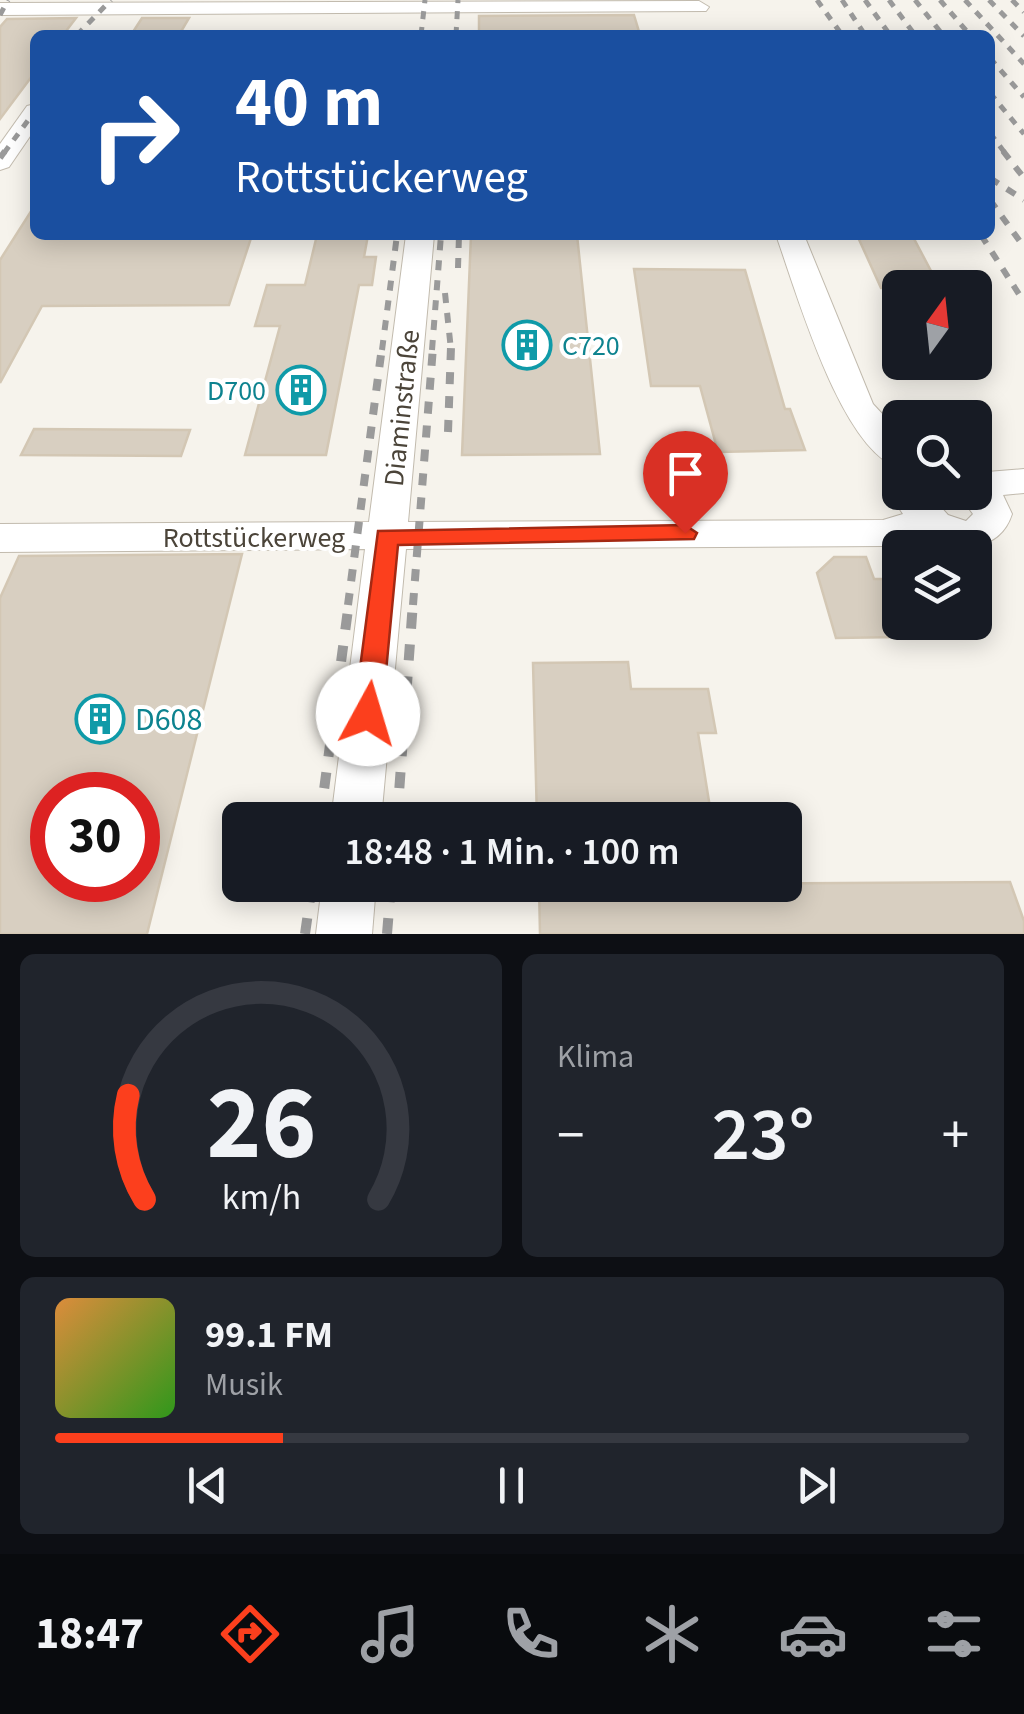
<!DOCTYPE html>
<html lang="de">
<head>
<meta charset="utf-8">
<style>
	body { margin:0; font-family:"Source Sans 3",sans-serif; background:#20242c; color:#f1f3f6; height:100vh; display:flex; flex-direction:column; font-size:38px; white-space:nowrap }
	* { box-sizing:border-box; margin:0 }
	p { font-size:32px; color:#9ea1a6 }
	.icon { flex:none; width:55px; height:55px; fill:none; stroke:currentColor; stroke-width:2; stroke-linecap:round; stroke-linejoin:round }
	.map { position:relative; height:934px; overflow:hidden }
	.drawer { display:flex; flex-direction:column; gap:20px; padding:20px; background:#0d0f14; flex:1 }
	.drawer>* { flex:none }
	.hud { position:absolute; left:30px; top:30px; width:965px; height:210px; border-radius:15px; box-shadow:0 5px 25px #0003; background:#1a4fa0; color:#fff; overflow:hidden }
	.needle { width:65px; rotate:15deg }
	.fabs { position:absolute; left:882px; top:270px; display:grid; gap:20px }
	.fabs a { display:grid; place-items:center; width:110px; height:110px; border-radius:15px; background:#171b24; box-shadow:0 5px 25px #0003; font-size:50px }
	.speed { position:absolute; left:30px; top:772px; display:flex; gap:20px; font-size:50px; font-weight:700; text-align:center }
	.speed>* { display:grid; place-content:center; width:130px; height:130px; border-radius:50%; background:#171b24; box-shadow:0 5px 25px #0003; line-height:1 }
	.speed .limit { border:15px solid #d22; background:#fff; color:#111 }
	.pin { position:absolute; display:grid; place-items:center; width:85px; height:85px; color:#fff; margin:-102px -42px; border-radius:50% 50% 50% 0; rotate:-45deg; box-shadow:0 0 10px #0007 }
	.pin .icon { rotate:45deg }
	.me { position:absolute; width:110px; margin:-55px; rotate:6deg; stroke-linejoin:round; filter:drop-shadow(0 0 8px #0008) }
	.turn { display:flex; align-items:center; gap:35px; height:210px; padding:0 40px; font-size:45px }
	.turn .icon { width:130px; height:130px; stroke-width:2.5 }
	.turn b { display:block; font-size:70px; line-height:85px }
	.big { font-size:75px; font-weight:600; line-height:1.1 }
	.drawer .tile { flex:1; display:flex; flex-direction:column; justify-content:center; gap:15px; min-width:0; padding:0 35px; border-radius:15px; background:#20242c }
	.drawer .dial { align-items:center; gap:0 }
	.dial svg { height:260px; overflow:visible; fill:none; stroke:#363941; stroke-width:7; stroke-linecap:round; text-anchor:middle }
	.dial text { fill:#f1f3f6; stroke:none }
	.song { display:flex; align-items:center; gap:30px }
	.cover { width:120px; height:120px; border-radius:15px; background:linear-gradient(135deg,hsl(30 70% 55%),hsl(110 70% 35%)) }
	.played { height:10px; border-radius:5px; background:linear-gradient(90deg,#fc3f1d 25%,#363941 25%) }
	.keys { display:flex; justify-content:space-around; direction:ltr }
	.heat { display:flex; justify-content:space-between; align-items:center; font-size:55px; direction:ltr }
	.drawer .tiles { flex:1; display:grid; gap:20px; grid-template-columns:1fr 1fr }
	.tile:last-child { grid-column:span 2 }
	.trip { position:absolute; left:222px; top:802px; width:580px; height:100px; border-radius:15px; background:#171b24; box-shadow:0 5px 25px #0003; font-weight:600; line-height:100px; text-align:center }
	.tabs { display:flex; height:160px; justify-content:space-around; align-items:center; background:#090b0e; color:#9ea1a6 }
	.tabs .icon { width:70px; height:70px }
	.tabs .selected { color:#fc3f1d }
	.tabs b { font-size:45px; color:#f1f3f6 }
	.map>svg:first-child { display:block }
	.building { fill:#d8cfc1; stroke:#d3c7b4; stroke-width:2.5; fill-rule:evenodd }
	.lines { fill:none; stroke-linecap:round; stroke-linejoin:round }
	.minor-casing { stroke:#c2bbae; stroke-width:2 }
	.minor { fill:#fff; fill-rule:evenodd }
	.rail-far3 { stroke:#9a9a9a; stroke-width:5; stroke-dasharray:8 8; stroke-linecap:butt }
	.rail-far2 { stroke:#9a9a9a; stroke-width:6; stroke-dasharray:10 10; stroke-linecap:butt }
	.rail-far1 { stroke:#9a9a9a; stroke-width:8; stroke-dasharray:12 12; stroke-linecap:butt }
	.rail { stroke:#9a9a9a; stroke-width:10; stroke-dasharray:16 16; stroke-linecap:butt }
	.route { fill:#fc3f1d; stroke:#a42913; stroke-width:2.5 }
	.labels { text-anchor:middle; stroke-width:8; stroke-linejoin:round; paint-order:stroke }
	.culture-label { font-size:28px; fill:#0d838f; stroke:#fff; text-anchor:start }
	.street-label { font-size:28px; fill:#4b4439; stroke:#fff }
	.near-culture-label { font-size:32px; fill:#0d838f; stroke:#fff; text-anchor:start }
</style>
</head>
<body>
<div class="map">
<svg width="1024" height="934" viewBox="0 0 1024 934">
	<rect width="100%" height="100%" fill="#f6f3ec"/>
	<!-- building -->
	<g class="building">
		<path d="M634 15 640 35H479V16Z"/>
		<path d="M76 18 63 35H35V72L0 119V27L7 19Z"/>
		<path d="M142 18H189L179 35H131Z"/>
		<path d="M35 205V235H252L229 305 42 306 0 383V260Z"/>
		<path d="M317 235H368L364 257H376L372 285H359L326 455H245L280 326H255L267 285H305Z"/>
		<path d="M471 235H577L600 454 462 455Z"/>
		<path d="M857 235H912L940 288H881Z"/>
		<path d="M634 269 745 270 785 409H790L805 450 718 452 700 386H651Z"/>
		<path d="M34 429 190 430 181 456 21 455Z"/>
		<path d="M242 554 147 934H0V598L19 556ZM52 795H138V880H52Z"/>
		<path d="M834 557H866L874 579H900V637L836 638 817 573Z"/>
		<path d="M628 662 631 689H708L716 733H698L712 820H537L533 663Z"/>
		<path d="M1010 882 1024 921V934H540L539 885Z"/>
	</g>
	<g class="lines">
		<!-- minor casing -->
		<g class="minor-casing">
			<g id="minor">
				<path d="M699 1 709 7 706 11 0 15V3Z"/>
				<path d="M35 104V129L9 167 0 170V144L27 106Z"/>
				<path d="M406 235H434L408 522 883 520 903 514 899 508 905 492H943L939 505 948 515 966 521 973 514 957 492H975V473L1024 469V493L1003 495 1012 514C999 554 955 552 923 535L884 546 406 549 381 820H331L365 549 0 552V524L369 522Z"/>
				<path d="M776 235H804L873 404 900 433V468C841 452 796 290 776 235Z"/>
				<path d="M322 885H376L372 934H316Z"/>
			</g>
		</g>
		<!-- minor -->
		<use href="#minor" class="minor"/>
		<!-- rail-far3 -->
		<g class="rail-far3">
			<path d="M817 0 842 35"/>
			<path d="M842 0 865 35"/>
			<path d="M865 0 890 35"/>
			<path d="M889 0 915 35"/>
			<path d="M915 0 943 35"/>
			<path d="M940 0 970 35"/>
			<path d="M965 0 1024 64"/>
			<path d="M989 0 1024 36"/>
			<path d="M1012 0 1024 12"/>
			<path d="M0 15 8 0"/>
			<path d="M77 35 111 0"/>
			<path d="M421 35 425 0"/>
			<path d="M456 35 458 0"/>
			<path d="M990 58 1024 97"/>
			<path d="M990 93 1024 134"/>
			<path d="M990 133 1005 153"/>
			<path d="M4 153 35 111"/>
		</g>
		<!-- rail-far2 -->
		<g class="rail-far2">
			<path d="M1003 151 1024 178"/>
			<path d="M0 158 5 151"/>
			<path d="M990 178 1024 200"/>
			<path d="M990 200 1024 247"/>
			<path d="M981 235 1024 302"/>
			<path d="M458 268 459 235"/>
			<path d="M445 293 451 350"/>
			<path d="M382 350 397 235"/>
			<path d="M432 350 441 235"/>
		</g>
		<!-- rail-far1 -->
		<g class="rail-far1">
			<path d="M448 432 451 347"/>
			<path d="M348 605 382 347"/>
			<path d="M413 605 433 347"/>
		</g>
		<!-- rail -->
		<g class="rail">
			<path d="M320 820 349 602"/>
			<path d="M397 820 413 602"/>
			<path d="M305 934 312 885"/>
			<path d="M387 934 391 885"/>
		</g>
	</g>
	<!-- route -->
	<path class="route" d="M685 525 697 533 694 539 398 545 382 714 378 722 368 725 358 722 354 714 378 531Z"/>
	<!-- icons -->
	<defs>
		<g id="building-ring" transform="scale(2.5)"><circle r="9.5" fill="#fff" stroke="#0f9aa8" stroke-width="1.5"/><path d="M-4-6H4V6H1V3H-1V6H-4ZM-2.5-4.3h1.7v1.8h-1.7ZM.8-4.3h1.7v1.8H.8ZM-2.5-1h1.7V.8h-1.7ZM.8-1h1.7V.8H.8Z" fill="#0f9aa8"/></g>
	</defs>
	<g fill-rule="evenodd">
		<use href="#building-ring" x="527" y="345"/>
		<use href="#building-ring" x="301" y="390"/>
		<use href="#building-ring" x="100" y="719"/>
	</g>
	<g class="labels">
		<!-- culture labels -->
		<g class="culture-label">
			<text x="562" y="355">C720</text>
			<text x="266" y="400" text-anchor="end">D700</text>
		</g>
		<!-- street labels -->
		<g class="street-label">
			<text transform="translate(401 408) rotate(-84)" y="10">Diaminstraße</text>
			<text x="254" y="547">Rottstückerweg</text>
		</g>
		<!-- near-culture labels -->
		<g class="near-culture-label">
			<text x="135" y="730">D608</text>
		</g>
	</g>
</svg>
<div class="fabs">
<a><svg class="needle" viewBox="-14 -14 28 28"><path d="M0-13l5 13h-10z" fill="#e53935"/><path d="M0 13l5-13h-10z" fill="#9ea1a6"/></svg></a>
<a><svg class="icon" aria-label="search" viewBox="0 0 24 24"><circle cx="10" cy="10" r="6"/><path d="M15 15l6 6"/></svg></a>
<a><svg class="icon" aria-label="layers" viewBox="0 0 24 24"><path d="M12 4l9 5-9 5-9-5zM3 14l9 5 9-5"/></svg></a>
</div>
<div class="speed"><div class="limit">30</div></div>
<div class="pin" style="left:685px;top:533px;background:#d93025"><svg class="icon" aria-label="arrive" viewBox="0 0 24 24"><path d="M6 21V4h12l-3 4 3 4H6"/></svg></div>
<svg class="me" style="left:368px;top:714px" viewBox="-20 -20 40 40"><circle r="19" fill="#fff"/><path d="M0-13L10 11 0 6-10 11z" fill="#fc3f1d"/></svg>
<div class="trip">18:48 · 1 Min. · 100 m</div>
<div class="hud">
<div class="turn"><svg class="icon" aria-label="right" viewBox="0 0 24 24"><path d="M7 20v-9h11M14 6l5 5-5 5"/></svg><div><b>40 m</b>Rottstückerweg</div></div>
</div>
</div>
<section class="drawer">
<div class="tiles">
<div class="tile dial"><svg viewBox="0 0 100 80">
<path d="M14 69A42 42 0 1 1 86 69"/>
<path d="M14 69A42 42 0 0 1 9 37" stroke="#fc3f1d"/>
<text x="50" y="56" font-size="32" font-weight="700">26</text>
<text x="50" y="72" font-size="11">km/h</text>
</svg></div>
<div class="tile"><p>Klima</p>
<div class="heat"><a>−</a><b class="big">23°</b><a>+</a></div>
</div>
<div class="tile">
<div class="song"><i class="cover"></i><div><b>99.1 FM</b><p>Musik</p></div></div>
<div class="played"></div>
<div class="keys"><svg class="icon" aria-label="previous" viewBox="0 0 24 24"><path d="M18 5L8 12l10 7zM5 5v14"/></svg><svg class="icon" aria-label="pause" viewBox="0 0 24 24"><path d="M8 5v14M16 5v14"/></svg><svg class="icon" aria-label="next" viewBox="0 0 24 24"><path d="M6 5l10 7-10 7zM19 5v14"/></svg></div>
</div>
</div>
</section>
<nav class="tabs">
<b>18:47</b>
<svg class="icon selected" aria-label="directions" viewBox="0 0 24 24"><path d="M12 3l9 9-9 9-9-9zM9 14v-3h6M13 9l2 2-2 2"/></svg>
<svg class="icon" aria-label="music" viewBox="0 0 24 24"><path d="M9 18V5l10-2v13"/><circle cx="6" cy="18" r="3"/><circle cx="16" cy="16" r="3"/></svg>
<svg class="icon" aria-label="phone" viewBox="0 0 24 24"><path d="M5 4h4l2 5-3 2q2 4 5 5l2-3 5 2v4C11 20 4 13 5 4z"/></svg>
<svg class="icon" aria-label="climate" viewBox="0 0 24 24"><path d="M12 3v18M4 7l16 10M4 17L20 7"/></svg>
<svg class="icon" aria-label="car" viewBox="0 0 24 24"><path d="M5 17H2v-5l4-1 3-4h7l3 4 3 1v5h-3M9 17h6M6 11h13"/><circle cx="7" cy="17" r="2"/><circle cx="17" cy="17" r="2"/></svg>
<svg class="icon" aria-label="filters" viewBox="0 0 24 24"><path d="M4 7h16M4 17h16"/><circle cx="9" cy="7" r="2"/><circle cx="15" cy="17" r="2"/></svg>
</nav>
</body>
</html>
